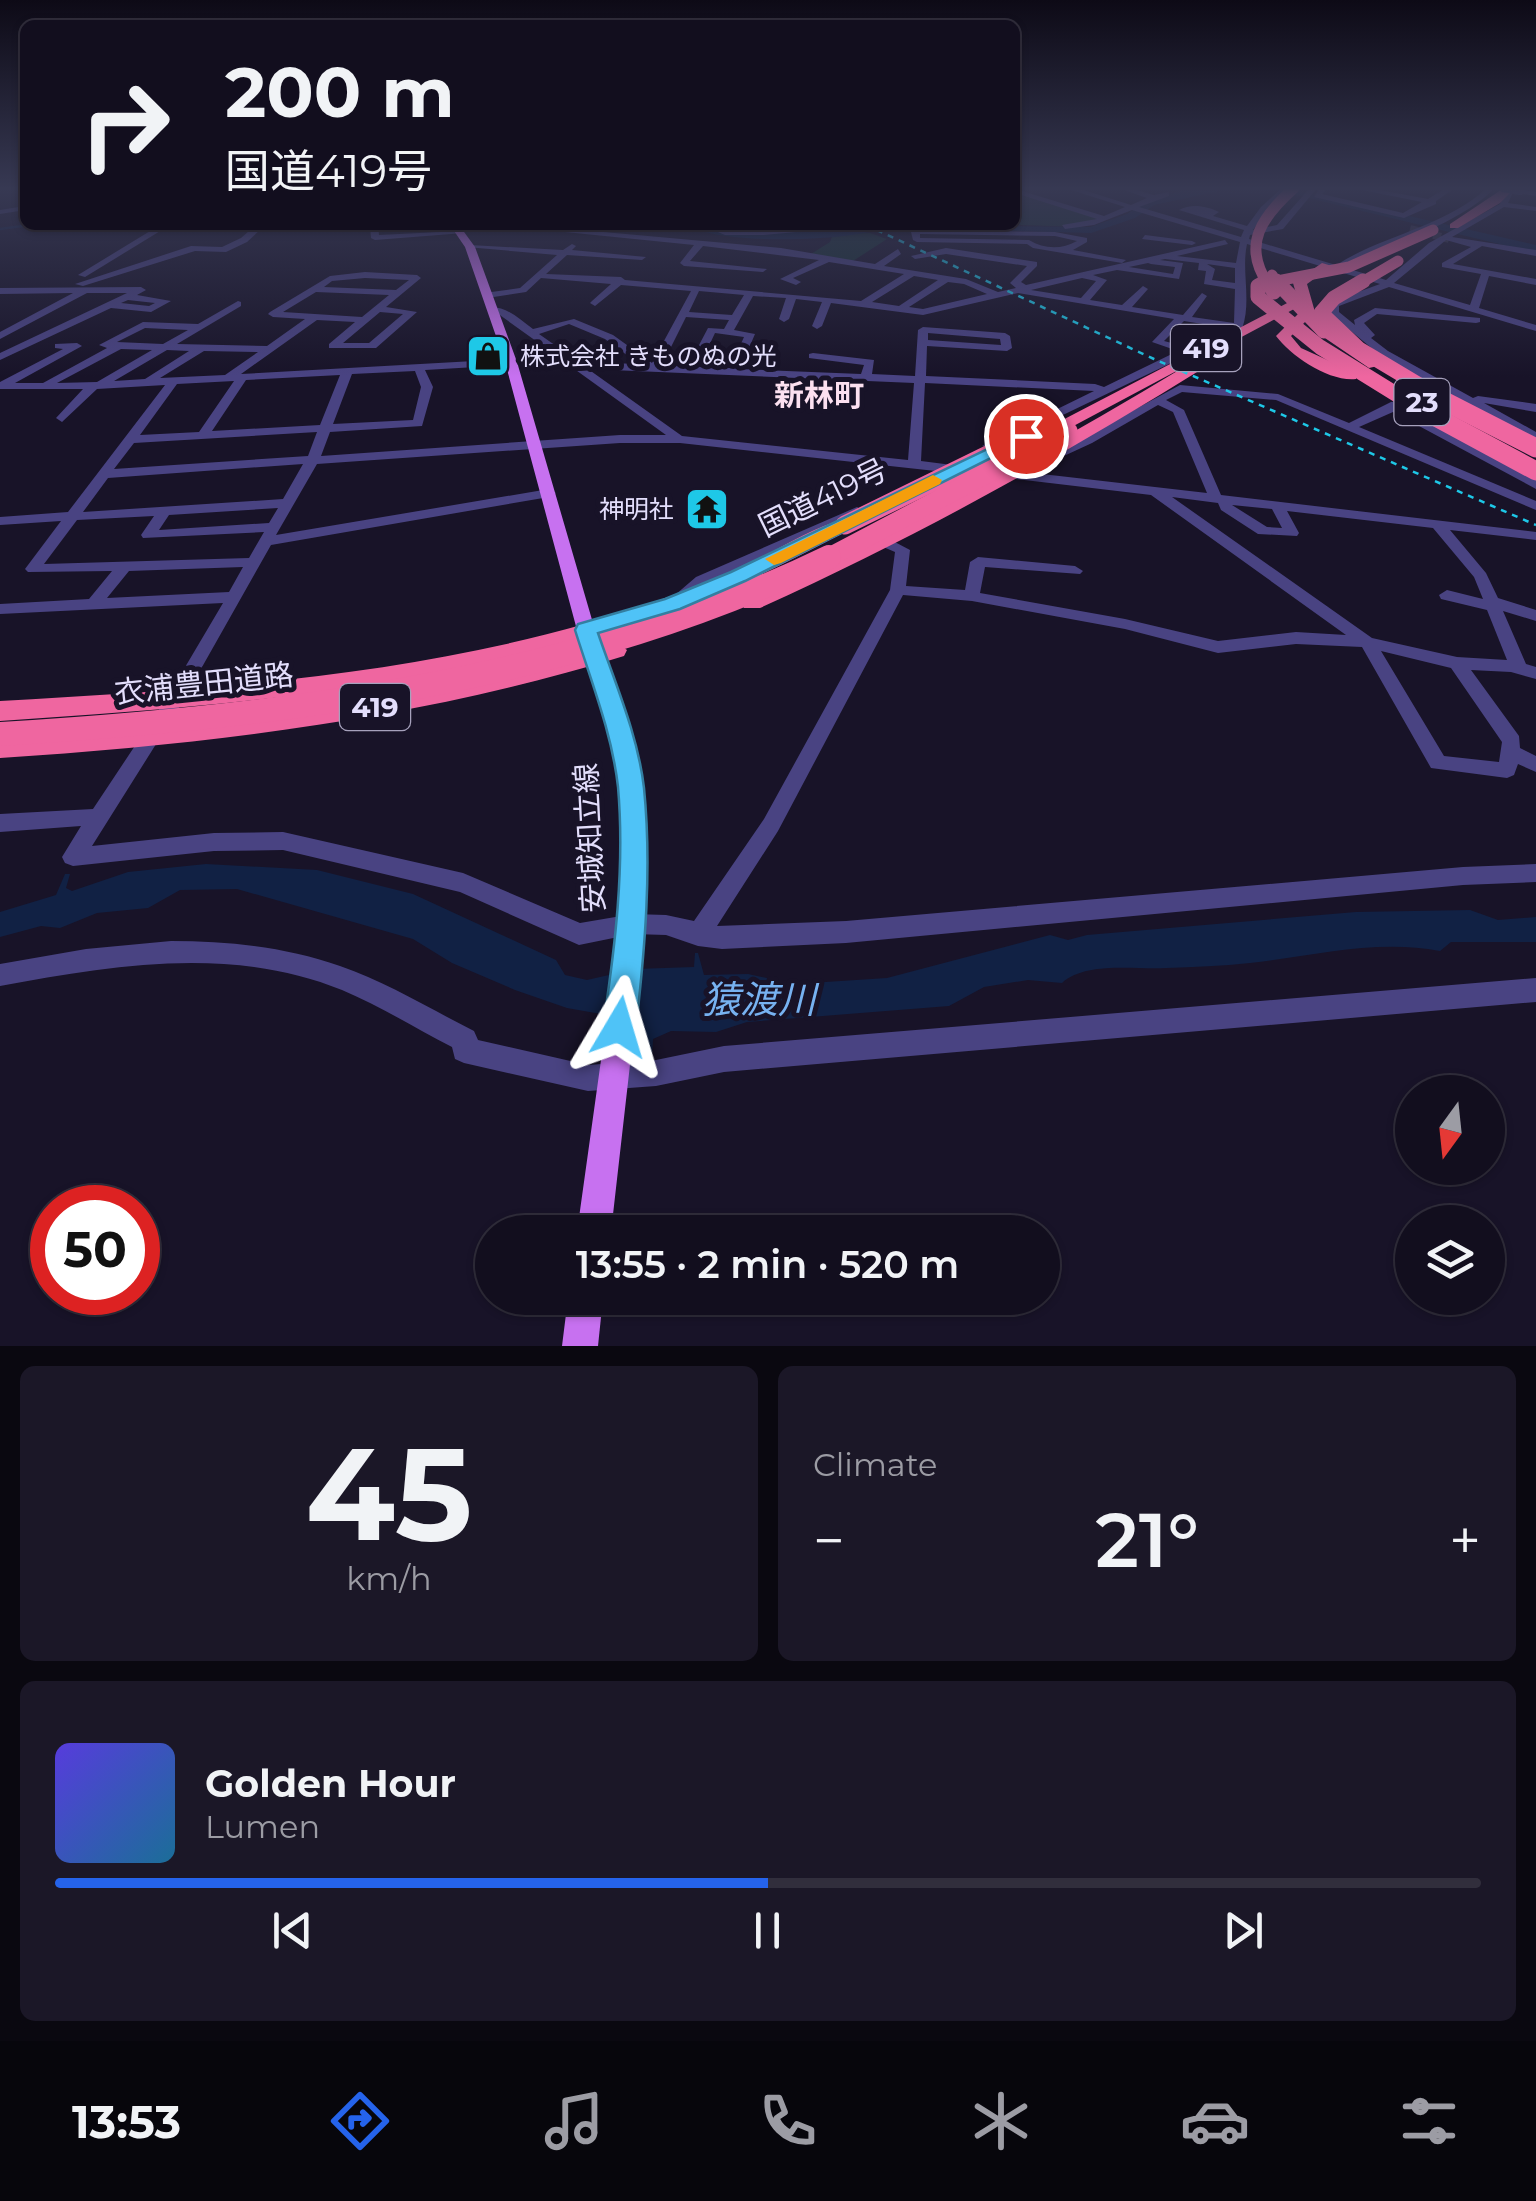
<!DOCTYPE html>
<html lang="en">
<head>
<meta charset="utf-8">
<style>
	body { margin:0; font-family:Montserrat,"Noto Sans JP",sans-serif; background:#1b1727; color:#f1f3f6; height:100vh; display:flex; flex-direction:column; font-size:38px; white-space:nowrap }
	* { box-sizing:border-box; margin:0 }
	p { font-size:32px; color:#9c9ca4 }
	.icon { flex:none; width:55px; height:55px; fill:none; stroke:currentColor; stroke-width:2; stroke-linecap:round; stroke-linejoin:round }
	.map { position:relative; height:1346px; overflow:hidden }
	.side { display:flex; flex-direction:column; gap:20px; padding:20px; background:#0a0810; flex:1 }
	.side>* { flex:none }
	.guide { position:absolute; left:20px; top:20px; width:1000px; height:210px; border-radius:15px; box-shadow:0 2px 8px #0004,0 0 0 2px #312e3c; background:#120e1e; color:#f1f3f6; overflow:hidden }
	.needle { width:65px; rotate:195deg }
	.buttons { position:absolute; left:1395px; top:1075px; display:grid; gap:20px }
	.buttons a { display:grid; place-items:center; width:110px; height:110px; border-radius:50%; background:#120e1e; box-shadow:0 2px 8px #0004,0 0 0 2px #312e3c; font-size:50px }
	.speed { position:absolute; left:30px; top:1185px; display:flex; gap:20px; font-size:50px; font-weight:700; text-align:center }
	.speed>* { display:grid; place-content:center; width:130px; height:130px; border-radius:50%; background:#120e1e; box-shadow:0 2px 8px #0004,0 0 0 2px #312e3c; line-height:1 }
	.speed .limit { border:15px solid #d22; background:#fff; color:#111 }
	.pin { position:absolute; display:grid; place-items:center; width:85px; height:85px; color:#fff; margin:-42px; border:5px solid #fff; border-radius:50%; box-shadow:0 2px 10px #0007 }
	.me { position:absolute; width:110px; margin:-55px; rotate:7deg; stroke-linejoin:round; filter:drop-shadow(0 0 8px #0008) }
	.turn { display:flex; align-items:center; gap:35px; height:210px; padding:0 40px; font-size:45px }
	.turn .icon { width:130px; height:130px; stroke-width:2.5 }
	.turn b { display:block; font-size:70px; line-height:85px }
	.big { font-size:75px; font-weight:600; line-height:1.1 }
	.side .tile { flex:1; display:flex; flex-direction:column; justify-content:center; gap:15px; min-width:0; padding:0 35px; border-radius:15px; background:#1b1727 }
	.side .dial { align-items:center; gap:0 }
	.dial b { font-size:130px; line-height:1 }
	.song { display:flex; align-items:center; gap:30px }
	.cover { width:120px; height:120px; border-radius:15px; background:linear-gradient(135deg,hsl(250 70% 55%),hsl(200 70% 35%)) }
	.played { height:10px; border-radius:5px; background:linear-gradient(90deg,#2563eb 50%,#312e3c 50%) }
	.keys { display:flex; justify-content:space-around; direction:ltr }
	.heat { display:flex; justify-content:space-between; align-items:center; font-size:55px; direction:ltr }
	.side .tiles { flex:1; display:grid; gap:20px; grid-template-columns:1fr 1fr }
	.tile:last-child { grid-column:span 2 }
	.trip { position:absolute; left:475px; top:1215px; width:585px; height:100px; border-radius:50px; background:#120e1e; box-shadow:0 2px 8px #0004,0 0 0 2px #312e3c; font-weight:600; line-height:100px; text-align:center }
	.dock { display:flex; height:160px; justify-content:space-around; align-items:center; background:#07060c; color:#9c9ca4 }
	.dock .icon { width:70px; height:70px }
	.dock .on { color:#2563eb }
	.dock b { font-size:45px; color:#f1f3f6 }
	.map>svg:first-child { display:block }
	.green { fill:#173132 }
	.water { fill:#112144 }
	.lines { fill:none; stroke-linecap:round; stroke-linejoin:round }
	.stream { stroke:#112144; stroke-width:2.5 }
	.river { fill:#112144; fill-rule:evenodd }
	.minor-tunnel { stroke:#363148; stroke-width:8; stroke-dasharray:8 4; stroke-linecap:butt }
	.minor { fill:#494382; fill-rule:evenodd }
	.major { fill:#c771f0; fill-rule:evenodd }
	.highway { fill:#ef66a0; fill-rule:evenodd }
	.rail { stroke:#1ec8e7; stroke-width:2.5; stroke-dasharray:6 6; stroke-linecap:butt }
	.minor-bridge { stroke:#494382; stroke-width:8 }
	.highway-bridge-far3 { stroke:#ef66a0; stroke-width:11 }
	.highway-bridge-far2 { stroke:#ef66a0; stroke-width:15 }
	.highway-bridge-far1 { stroke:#ef66a0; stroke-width:19 }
	.highway-bridge { stroke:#ef66a0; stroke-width:24 }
	.route { fill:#4fc3f7; stroke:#337fa1; stroke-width:2.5 }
	.slow { fill:#f59e0b }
	.labels { text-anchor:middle; stroke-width:10; stroke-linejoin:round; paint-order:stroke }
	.far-poi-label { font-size:25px; fill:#e3defc; stroke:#181328; text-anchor:start }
	.shield { fill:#181328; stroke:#a6a1bc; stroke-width:2.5 }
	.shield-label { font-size:28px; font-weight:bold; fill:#e3defc }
	.far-quarter-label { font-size:30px; font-weight:bold; fill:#fce0f0; stroke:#181328 }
	.street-label { font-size:30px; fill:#e3defc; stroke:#181328 }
	.near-water-label { font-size:38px; font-style:italic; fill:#77b2f1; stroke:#181328 }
</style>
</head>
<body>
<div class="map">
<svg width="1536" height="1346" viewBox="0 0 1536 1346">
	<rect width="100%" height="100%" fill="#181328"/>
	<!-- green -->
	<g class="green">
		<path d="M1023 194 1100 219 1080 227 1020 225 1015 221V195Z"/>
		<path d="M870 233 887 239 853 261 811 254 830 242 833 234Z"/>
	</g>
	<!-- water -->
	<path class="water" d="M206 864 317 870 413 894 556 960 565 975 587 980 635 969 694 967 695 953H698L704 975 748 974 795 984 887 978 1050 935 1068 940 1087 935 1356 912 1470 910 1498 920 1536 917V942H1451L1440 951C1376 939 1313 956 1250 963 1222 966 1194 967 1166 968 1136 970 1086 961 1062 983L1028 980 984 987 949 1006 747 1022 716 1032 671 1031 653 1039 652 1056H642L643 1044 601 1014 567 1008 515 990 452 963 413 939 237 889 180 890 148 908 97 913 60 928 41 926 0 937V912L56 895 65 874H70L66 888 72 891 128 872Z"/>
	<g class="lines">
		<!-- stream -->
		<path class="stream" d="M0 229 30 225"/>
		<!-- river -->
		<g class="river">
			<path d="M1233 188 1154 205 1135 218 1091 233 908 228 902 225 1090 227 1127 214 1146 201 1181 191Z"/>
			<path d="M1267 188H1287L1536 245V253Z"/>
			<path d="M688 225 757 233 892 225C860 242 718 246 688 225Z"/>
		</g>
		<!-- minor-tunnel -->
		<path class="minor-tunnel" d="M1410 229 1449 239"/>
		<!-- minor -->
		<g class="minor">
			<path d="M1065 188H1077L1131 205 1147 198 1118 188H1130L1154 195 1169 192V196L1139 207 1241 237 1244 230 1179 210C1191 203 1207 206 1219 212L1213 216 1247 226 1261 207 1282 188H1290L1267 211 1253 230 1277 225 1310 188H1317L1283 229 1250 235 1249 239 1386 280 1429 243 1500 204 1508 188H1515L1508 203 1536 207V211L1504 207 1452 237 1536 250V256L1482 246 1453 264 1536 279V285L1489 276 1479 308 1536 325V331L1389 287 1339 306V312L1355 325 1354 320 1375 308 1480 318V322L1476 323 1377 314 1364 323 1375 335 1371 338 1388 351 1473 398 1478 396 1536 404V412L1484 403 1536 432V441L1461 401 1406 409 1536 480V489L1393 412 1359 427 1536 501V510L1276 400 1182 392 1166 400 1184 410 1221 495 1536 532V540L1450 530 1486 573 1498 598 1536 610V621L1503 611 1526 664 1536 667V679L1511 672 1471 670 1519 736 1520 748 1536 756V772L1518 764 1514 775 1507 778 1431 768 1362 647 1296 644 1218 653 1125 629 972 601 903 595 778 831 717 926 846 921 1463 867 1536 864V882L1463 885 846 943 722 949 698 946 666 935 633 934 579 945 460 892 283 850 214 851 73 866 65 863 62 857 81 826 0 832V814L93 809 168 696 223 603 0 614V604L89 599 112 571 28 572 25 569 61 521 0 525V517L68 512 165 385 97 389 62 422 56 418 83 389H0V382L63 349 55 348V344L77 343 82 346 15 383H43L107 348 99 345 143 322 198 324 238 301 241 302V306L177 344 267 346 305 319 273 317 268 314 270 312 330 276 365 272 417 275 421 278 386 307 417 312 376 348H329V344L355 322 317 320 241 374 511 359 564 361 497 313 489 311V307C507 306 519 319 533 329L574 319 613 335 652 363 691 291 621 285 595 306 590 303 592 301 611 284 541 278 526 292 487 298 482 295 484 293 520 288 557 255 466 247 470 245 563 250 572 244 576 246 572 250 646 257 642 260 567 255 546 274 621 277 625 280 861 301 904 274 829 262 793 278 801 282 796 285 780 279 819 260 703 246 690 261 767 269 763 272 684 266 680 263 694 245 496 225H526L781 248 875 264 898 249 901 254 884 266 966 279 998 292 1016 288 1010 283 1027 266 946 254 915 259 911 256 946 248 1037 262V266L1021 282 1026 285 1225 240 1228 244 1177 256 1236 263 1240 242 1132 210 1094 225 1065 229 1062 225 1097 219 1015 193V189L1104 216 1125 207ZM1446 240 1471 247 1442 263V267L1481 274 1470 305 1394 283ZM1247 244 1380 284 1331 302 1329 313 1380 355 1455 397 1391 402 1349 423 1278 394 1180 385 1084 437 1040 454 1046 458 1066 455 1092 443 1158 405 1173 412 1207 493 999 469 992 473 999 477 1151 495 1346 635 1296 632 1218 641 1125 619 980 593 985 567 1080 574 1083 571 1075 566 978 557 970 562 965 590 906 586 910 550 891 540H881V546L895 552 890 590 764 819 694 921 666 915 633 914 580 923 463 873 283 832 214 833 92 846 180 706 271 545 549 497 556 493 549 489 276 535 317 464 620 443H680L963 474 968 473V467L921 461 925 383 1094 391 982 446 992 449 1242 329C1252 301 1241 271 1247 244ZM1165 259 1199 263 1198 270 1206 271 1204 284 1235 289 1234 323 1192 317 1207 296 1202 293 1183 315 1132 307 1148 289 1143 286 1122 305 1090 300 1107 280 1093 275 1117 270 1179 279 1183 263 1160 260ZM1148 263 1151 264 1175 267 1173 274 1129 267ZM1207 264 1235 268V283L1212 280 1215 269ZM914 276 938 280 899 306 872 302ZM365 278 409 280 396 290 324 287 332 281ZM1082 278 1096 281 1081 298 1031 290ZM948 282 964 284 987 294 923 309 909 307ZM699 291 744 295 732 315 689 312ZM316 292 389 295 362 317 283 312ZM1018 293 1174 319 1152 342 1178 351 1104 387 1095 384 926 376 927 346 1007 351 1012 348 1010 336 1005 333 923 327 918 330 915 376 872 374 874 360 813 353 809 354V358L864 365 861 374 740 369 755 334 734 330 753 296 786 298 779 319 784 322 789 319 796 299 822 302 812 326 817 329 822 326 831 303 923 315ZM380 312 403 314 369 343H343ZM686 317 729 320 724 329 708 328 688 366 662 365ZM1184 321 1227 328 1187 347 1164 341ZM569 324 605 339 639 364 579 362 539 334ZM145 328 188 330 163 344 117 342ZM715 333 744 337 730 368 699 367ZM928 333 1000 339 1001 345 928 340ZM121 349 152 350 97 382 57 383ZM167 350 189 351 145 379 114 381ZM204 351 258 352 225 375 160 378ZM511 365 573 368 666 435H620L321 456 330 432 422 426 433 387 425 370ZM588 369 914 383 908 460 682 436ZM415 371 421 387 413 420 333 424 352 374ZM340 375 320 425 212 431 246 380ZM234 381 199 432 140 435 177 384ZM317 432 308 456 114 469 134 443ZM303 464 283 499 83 512 108 478ZM1172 497 1218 503 1221 510 1258 534 1297 536 1299 533 1287 511 1433 528 1474 577 1483 599 1447 590 1439 595 1441 599 1487 610 1507 660 1457 657 1372 638ZM1232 505 1272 509 1282 528 1267 527ZM278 508 269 523 159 530 169 515ZM154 516 141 535 143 538 264 532 249 558 44 564 77 520ZM243 567 229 592 107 598 129 571ZM1381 651 1451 668 1502 742 1499 762 1444 756Z"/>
			<path d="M1320 188H1328L1322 194 1403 213 1422 202 1352 188H1369L1428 199 1446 188H1455L1436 201V204L1404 218 1314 197Z"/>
			<path d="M1487 188H1495C1459 224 1391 245 1345 266L1338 264C1384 235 1446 226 1487 188Z"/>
			<path d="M1517 189 1536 192V196L1517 193Z"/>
			<path d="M25 206V210L0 214V210Z"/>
			<path d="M160 225H170L85 277 78 275Z"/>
			<path d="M256 225H378L379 235 460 231 464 233 375 240 371 238 370 227 261 229 247 242 226 252 195 251 83 286 75 284 191 246 222 247 241 238Z"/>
			<path d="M701 225H712L726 231 870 225 764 235H725Z"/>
			<path d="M915 230 1055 232 1087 238V242L1073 250 1126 260 1122 263 1033 248 1027 244 917 242 913 240 911 232ZM920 234 1055 236 1077 241C1061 250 1044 249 1029 240L920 238Z"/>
			<path d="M1145 235 1192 241 1196 243 1192 245 1142 239Z"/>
			<path d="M141 287 146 290 137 295 171 301 151 312 111 308 0 360V353L127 293H87L0 339V332L73 293 0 294V288ZM128 300 155 303 149 306 121 303Z"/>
			<path d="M857 507 864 511 862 514 706 583 676 606 668 601 696 577Z"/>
			<path d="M171 941C229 941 285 947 340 966 387 982 430 1009 474 1031L478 1040 588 1065 656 1060 724 1046 1536 978V1002L724 1072 656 1086 588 1091 464 1063 455 1059 452 1047C415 1028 380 1006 342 990 232 945 112 965 0 986V964L86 949Z"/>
		</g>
		<!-- major -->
		<g class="major">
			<path d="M450 225H459L475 247 517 362 595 630 631 733 642 787 646 924 611 1232H577L620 924V787L609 733 577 630 505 362 465 247Z"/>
			<path d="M568 1298H603L598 1346H562Z"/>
		</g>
		<!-- highway -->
		<g class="highway">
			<path d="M1504 188H1515L1500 203 1458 228H1450V224Z"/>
			<path d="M1322 263 1332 266 1307 284 1315 312 1291 336 1301 348 1356 373V379C1329 382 1291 356 1276 336L1301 311 1293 283Z"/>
			<path d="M1291 301 1298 305 1296 308 1204 357 1210 358V364C1062 456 919 536 760 608H744L741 603 744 598C897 530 1041 454 1184 367L1066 430 1051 426Z"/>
			<path d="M1319 328H1329L1382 365 1369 368 1319 334Z"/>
			<path d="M845 519 855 525 852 529C795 557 740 588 680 609 461 687 230 706 0 721V701C196 690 395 678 585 624 641 608 696 588 749 564 780 549 812 527 845 519Z"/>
			<path d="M615 642 627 650 624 656C419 719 213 744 0 758V738C155 727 309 714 461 683 513 672 564 656 615 642Z"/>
		</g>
		<!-- rail -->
		<path class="rail" d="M866 225 1154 359 1536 525"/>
		<!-- minor-bridge -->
		<path class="minor-bridge" d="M1503 188 1520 191"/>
		<!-- highway-bridge-far3 -->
		<g class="highway-bridge-far3">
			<path d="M1272 275 1277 284"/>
			<path d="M1262 284 1349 267 1433 230"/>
			<path d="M1268 284C1241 244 1263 216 1294 188"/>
			<path d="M1359 284 1398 261"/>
		</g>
		<!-- highway-bridge-far2 -->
		<g class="highway-bridge-far2">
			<path d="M1267 281 1258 286V297L1320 347 1412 404"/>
			<path d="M1267 281 1274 292"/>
			<path d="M1276 281 1324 331"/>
			<path d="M1363 281 1334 298 1321 313 1359 349 1451 404"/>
		</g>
		<!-- highway-bridge-far1 -->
		<g class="highway-bridge-far1">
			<path d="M1408 402 1536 471"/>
			<path d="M1446 402 1536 448"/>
			<path d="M845 525 1006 446"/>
			<path d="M824 560 1068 431"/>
		</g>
		<!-- highway-bridge -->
		<path class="highway-bridge" d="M0 734C282 717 571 682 829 557"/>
	</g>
	<!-- sky -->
	<linearGradient id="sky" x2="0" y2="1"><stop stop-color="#0d0a16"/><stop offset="0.5" stop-color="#373953"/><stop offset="1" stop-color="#373953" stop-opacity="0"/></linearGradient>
	<rect width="1536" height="377" fill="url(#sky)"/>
	<!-- route -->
	<path class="route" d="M1021 433 1035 436 745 581 680 609 598 633C615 683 638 735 644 788 652 868 645 948 636 1027L631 1039 619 1043 608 1039 603 1027C615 948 625 867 618 787 612 733 591 681 575 630L578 624 665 599 731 572Z"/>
	<!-- slow -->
	<path class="slow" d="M933 475 942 480 940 484 781 563 774 565 765 559Z"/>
	<!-- icons -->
	<defs>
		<g id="shop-square" transform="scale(2.25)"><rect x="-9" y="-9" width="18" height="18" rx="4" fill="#1ec8e7" stroke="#181328"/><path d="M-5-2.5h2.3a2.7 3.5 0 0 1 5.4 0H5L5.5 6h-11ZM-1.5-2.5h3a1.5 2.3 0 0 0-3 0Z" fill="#111"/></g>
		<g id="temple-square" transform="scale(2.25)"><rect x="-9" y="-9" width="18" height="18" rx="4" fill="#1ec8e7" stroke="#181328"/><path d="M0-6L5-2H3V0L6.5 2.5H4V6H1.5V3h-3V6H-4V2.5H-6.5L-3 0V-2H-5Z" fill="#111"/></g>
	</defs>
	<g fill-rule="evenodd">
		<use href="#shop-square" x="488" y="356"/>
		<use href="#temple-square" x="707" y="509"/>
	</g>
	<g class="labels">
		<!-- far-poi labels -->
		<g class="far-poi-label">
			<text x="520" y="365">株式会社 きものぬの光</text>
			<text x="674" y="518" text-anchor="end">神明社</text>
		</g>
		<!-- shield labels -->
		<g class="shield">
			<rect x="1171" y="325" width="70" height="46" rx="8"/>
			<rect x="1394.5" y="379" width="55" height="46" rx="8"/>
			<rect x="340" y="684" width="70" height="46" rx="8"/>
		</g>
		<g class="shield-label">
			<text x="1206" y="358">419</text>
			<text x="1422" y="412">23</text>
			<text x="375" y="717">419</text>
		</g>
		<!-- far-quarter labels -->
		<g class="far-quarter-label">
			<text x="819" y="406">新林町</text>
		</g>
		<!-- street labels -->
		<g class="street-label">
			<text transform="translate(823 498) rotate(-26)" y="10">国道419号</text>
			<text transform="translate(204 684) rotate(-6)" y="10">衣浦豊田道路</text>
			<text transform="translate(590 838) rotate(-93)" y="10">安城知立線</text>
		</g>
		<!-- near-water labels -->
		<g class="near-water-label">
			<text x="759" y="1013">猿渡川</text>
		</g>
	</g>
</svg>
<div class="buttons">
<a><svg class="needle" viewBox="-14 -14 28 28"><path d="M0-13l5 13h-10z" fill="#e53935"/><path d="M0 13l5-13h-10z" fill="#9c9ca4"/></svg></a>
<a><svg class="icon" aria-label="layers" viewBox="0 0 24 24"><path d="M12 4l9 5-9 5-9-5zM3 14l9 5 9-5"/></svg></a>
</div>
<div class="speed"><div class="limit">50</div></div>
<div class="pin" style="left:1026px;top:436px;background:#d93025"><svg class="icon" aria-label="arrive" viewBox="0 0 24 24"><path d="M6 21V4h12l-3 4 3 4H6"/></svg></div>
<svg class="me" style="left:619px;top:1027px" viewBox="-20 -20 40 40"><path d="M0-17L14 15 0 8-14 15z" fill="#4fc3f7" stroke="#fff" stroke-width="4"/></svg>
<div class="trip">13:55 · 2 min · 520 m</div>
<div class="guide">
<div class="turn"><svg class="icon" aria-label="right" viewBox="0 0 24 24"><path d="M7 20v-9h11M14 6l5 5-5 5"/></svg><div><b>200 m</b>国道419号</div></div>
</div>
</div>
<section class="side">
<div class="tiles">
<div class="tile dial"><b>45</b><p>km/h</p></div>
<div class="tile"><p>Climate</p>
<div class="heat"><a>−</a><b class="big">21°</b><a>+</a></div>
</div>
<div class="tile">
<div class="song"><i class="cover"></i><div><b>Golden Hour</b><p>Lumen</p></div></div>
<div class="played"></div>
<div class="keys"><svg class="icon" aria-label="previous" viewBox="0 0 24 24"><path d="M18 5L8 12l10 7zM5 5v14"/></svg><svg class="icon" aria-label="pause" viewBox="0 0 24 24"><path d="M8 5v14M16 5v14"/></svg><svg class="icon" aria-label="next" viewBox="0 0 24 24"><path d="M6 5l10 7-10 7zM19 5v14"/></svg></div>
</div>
</div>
</section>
<nav class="dock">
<b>13:53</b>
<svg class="icon on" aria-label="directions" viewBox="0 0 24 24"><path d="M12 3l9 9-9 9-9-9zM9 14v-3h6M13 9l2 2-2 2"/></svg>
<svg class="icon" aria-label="music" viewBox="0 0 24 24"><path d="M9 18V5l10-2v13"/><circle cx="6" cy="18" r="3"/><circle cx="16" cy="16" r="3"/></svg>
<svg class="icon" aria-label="phone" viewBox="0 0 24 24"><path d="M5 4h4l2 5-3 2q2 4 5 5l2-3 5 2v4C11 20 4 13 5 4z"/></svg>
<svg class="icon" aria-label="climate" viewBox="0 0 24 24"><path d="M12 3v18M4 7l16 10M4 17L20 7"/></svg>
<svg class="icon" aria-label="car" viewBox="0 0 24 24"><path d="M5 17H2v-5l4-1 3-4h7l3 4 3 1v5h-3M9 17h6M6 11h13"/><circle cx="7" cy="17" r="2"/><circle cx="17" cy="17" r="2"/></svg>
<svg class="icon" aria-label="filters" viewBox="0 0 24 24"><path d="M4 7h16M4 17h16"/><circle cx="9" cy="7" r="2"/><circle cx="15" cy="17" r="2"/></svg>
</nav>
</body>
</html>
